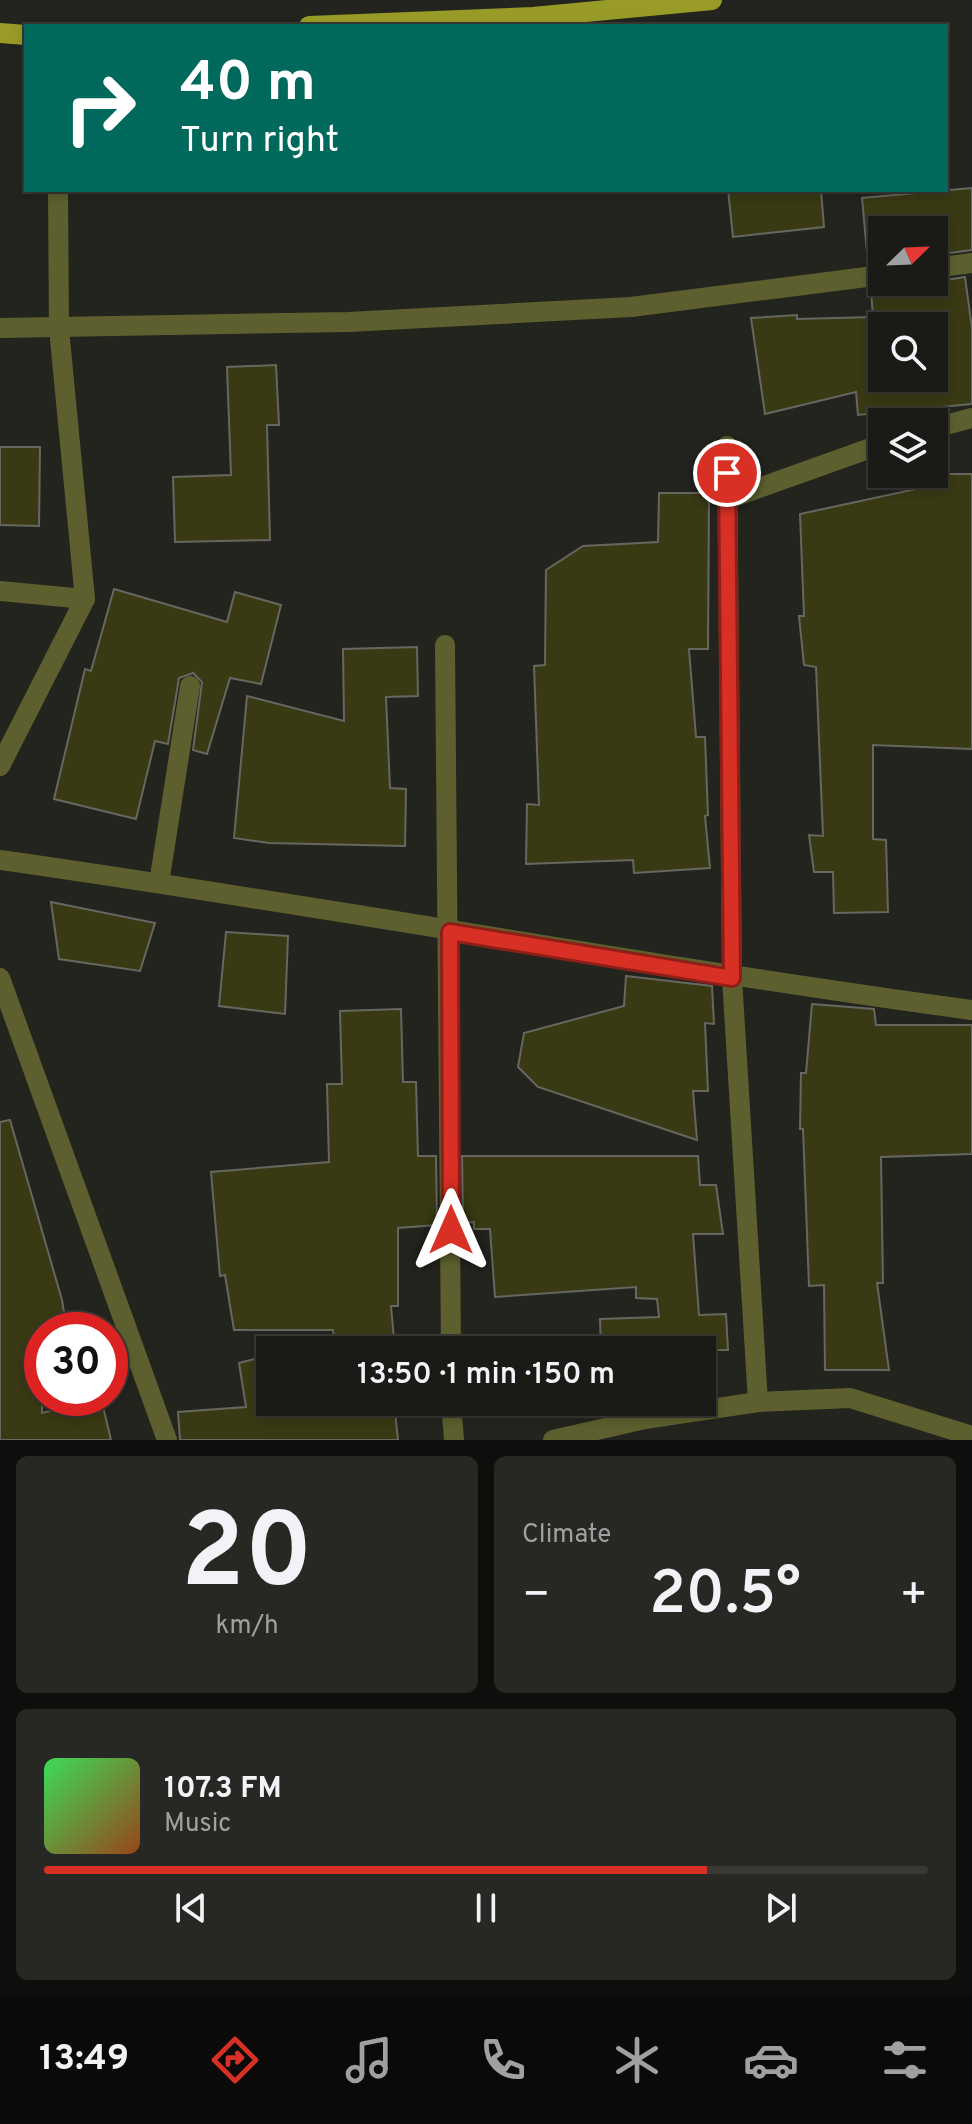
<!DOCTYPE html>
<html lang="en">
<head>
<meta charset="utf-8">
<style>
	body { margin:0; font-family:Overpass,sans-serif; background:#272823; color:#f1f3f6; height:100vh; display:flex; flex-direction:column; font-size:30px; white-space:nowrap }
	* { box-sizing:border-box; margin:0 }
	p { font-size:26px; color:#9fa1a1 }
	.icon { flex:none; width:44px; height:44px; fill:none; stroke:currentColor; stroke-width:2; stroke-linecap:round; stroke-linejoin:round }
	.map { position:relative; height:1440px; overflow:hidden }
	.panel { display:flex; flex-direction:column; gap:16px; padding:16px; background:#0e0f0c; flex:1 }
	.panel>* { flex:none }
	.banner { position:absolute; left:24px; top:24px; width:924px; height:168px; border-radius:0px; box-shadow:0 4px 12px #0003,0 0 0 2px #383935; background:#00695c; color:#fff; overflow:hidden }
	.needle { width:52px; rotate:67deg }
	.tools { position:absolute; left:868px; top:216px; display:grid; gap:16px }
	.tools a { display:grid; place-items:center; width:80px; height:80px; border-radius:0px; background:#1a1b16; box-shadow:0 4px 12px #0003,0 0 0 2px #383935; font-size:40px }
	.speed { position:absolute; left:24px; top:1312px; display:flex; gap:16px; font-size:40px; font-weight:700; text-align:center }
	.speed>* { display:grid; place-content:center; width:104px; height:104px; border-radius:50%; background:#1a1b16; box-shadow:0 4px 12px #0003,0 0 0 2px #383935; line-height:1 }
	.speed .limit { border:12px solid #d22; background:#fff; color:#111 }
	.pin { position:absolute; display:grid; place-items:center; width:68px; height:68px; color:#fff; margin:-34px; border:4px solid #fff; border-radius:50%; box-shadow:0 2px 8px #0007 }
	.me { position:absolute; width:88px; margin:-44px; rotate:0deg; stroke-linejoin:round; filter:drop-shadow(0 0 6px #0008) }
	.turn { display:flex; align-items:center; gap:28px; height:168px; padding:0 24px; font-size:36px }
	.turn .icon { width:104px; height:104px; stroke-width:2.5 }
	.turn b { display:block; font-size:56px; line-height:68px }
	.big { font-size:60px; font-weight:600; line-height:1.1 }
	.panel .tile { flex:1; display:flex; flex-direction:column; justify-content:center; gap:12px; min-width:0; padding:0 28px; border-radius:12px; background:#272823 }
	.panel .dial { align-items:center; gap:0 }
	.dial b { font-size:104px; line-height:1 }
	.song { display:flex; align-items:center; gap:24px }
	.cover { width:96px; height:96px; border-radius:12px; background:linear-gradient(135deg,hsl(130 70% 55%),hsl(20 70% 35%)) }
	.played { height:8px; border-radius:4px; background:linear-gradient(90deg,#d93025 75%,#383935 75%) }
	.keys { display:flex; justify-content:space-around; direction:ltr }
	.heat { display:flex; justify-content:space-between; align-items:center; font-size:44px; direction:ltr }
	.panel .tiles { flex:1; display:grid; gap:16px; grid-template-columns:1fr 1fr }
	.tile:last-child { grid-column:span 2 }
	.trip { position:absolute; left:256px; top:1336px; width:460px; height:80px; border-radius:0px; background:#1a1b16; box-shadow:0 4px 12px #0003,0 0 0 2px #383935; font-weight:600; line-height:80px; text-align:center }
	.tab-bar { display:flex; height:128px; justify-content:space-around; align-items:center; background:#0a0b09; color:#9fa1a1 }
	.tab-bar .icon { width:56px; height:56px }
	.tab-bar .on { color:#d93025 }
	.tab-bar b { font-size:36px; color:#f1f3f6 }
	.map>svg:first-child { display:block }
	.building { fill:#393a13; stroke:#666760; stroke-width:2; fill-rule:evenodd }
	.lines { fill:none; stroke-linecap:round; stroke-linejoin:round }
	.minor { stroke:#5d602e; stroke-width:20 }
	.major { stroke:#989c27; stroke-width:20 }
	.route-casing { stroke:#8d1f18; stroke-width:20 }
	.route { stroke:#d93025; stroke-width:14 }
</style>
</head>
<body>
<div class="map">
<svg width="972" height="1440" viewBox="0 0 972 1440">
	<rect width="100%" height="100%" fill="#23241e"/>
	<!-- building -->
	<g class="building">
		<path d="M972 188V250L934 255V230H882V262L868 264 862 198Z"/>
		<path d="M728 190H821L824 227 733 237Z"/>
		<path d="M965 277 972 328V404L858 415 856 392 765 414 751 318 797 315V319L873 317 871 290 893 282H934ZM882 326H934V378H882Z"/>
		<path d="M276 365 279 425H267L270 540 175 542 173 477 231 475 227 367Z"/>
		<path d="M0 447H40L39 526 0 525Z"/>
		<path d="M935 474H972V749L873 745V839L886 840 888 912 834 913 833 872H814L809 835 823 836 816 667 804 665 799 616H804L800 514 935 485Z"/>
		<path d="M659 493H709L708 649H689L696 737H705L708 815 705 816 710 868 634 873 633 860 526 864 527 804 539 805 534 666 545 665 546 570 583 546 658 542Z"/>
		<path d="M114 589 227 622 235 592 281 605 261 684 230 678 207 754 193 750 202 682 193 673 179 678 168 744 155 741 136 819 54 799 85 669 91 671Z"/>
		<path d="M417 647 418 696 386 697 390 788 406 789 405 846 269 843 234 838 247 696 344 721 343 649Z"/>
		<path d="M51 902 155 923 140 971 59 959Z"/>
		<path d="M226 932 288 936 285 1014 219 1006Z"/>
		<path d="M626 976 712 986 714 1024 705 1023 708 1091H693L697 1140 538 1087 518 1067 524 1033 624 1006Z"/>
		<path d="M812 1004 874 1009 876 1025H972V1154L881 1157 883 1283H877L889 1370H825L824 1285 809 1286 803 1129H800L801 1073H806Z"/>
		<path d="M401 1009 403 1082H416L418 1156H436L437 1225 398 1228V1306H391L395 1350H291L334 1339 333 1330H234L225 1275 220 1276 211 1172 329 1162 327 1084H342L340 1011Z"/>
		<path d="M10 1120 62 1300 67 1330H42V1413L101 1398 111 1440H0V1122Z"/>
		<path d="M462 1156H698L700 1185H716L723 1234H693L699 1315 726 1314 728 1350H601L600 1319 659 1317 657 1299 636 1298V1287L495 1297 490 1229H474V1222L463 1223Z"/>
		<path d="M270 1355V1402H394L398 1440H180L178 1412 246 1407 239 1363Z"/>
	</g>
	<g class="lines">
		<!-- minor -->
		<g class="minor">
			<path d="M934 268 972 263"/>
			<path d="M0 328 348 322 631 307 882 275"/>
			<path d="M934 428 972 418"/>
			<path d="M727 446 732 978 758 1402"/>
			<path d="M728 499 882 444"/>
			<path d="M0 591 85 599"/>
			<path d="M445 645 451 1350"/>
			<path d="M0 766 85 599 59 329 58 190"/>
			<path d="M0 860C325 906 647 966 972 1010"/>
			<path d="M159 883 190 686"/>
			<path d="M0 978 167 1440"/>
			<path d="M451 1402 454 1440"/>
			<path d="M553 1440 645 1419 758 1402 850 1398 972 1436"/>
		</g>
		<!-- major -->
		<g class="major">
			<path d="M309 26 533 17 712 0"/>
			<path d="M0 33 26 35"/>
		</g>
	</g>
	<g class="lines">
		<!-- route casing -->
		<g class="route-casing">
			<path id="route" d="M451 1230 450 932 732 978 727 473"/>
		</g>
		<!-- route -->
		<use href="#route" class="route"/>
	</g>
</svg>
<div class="tools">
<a><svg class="needle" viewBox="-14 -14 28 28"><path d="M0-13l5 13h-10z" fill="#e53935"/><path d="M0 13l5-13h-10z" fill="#9fa1a1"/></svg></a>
<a><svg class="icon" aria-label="search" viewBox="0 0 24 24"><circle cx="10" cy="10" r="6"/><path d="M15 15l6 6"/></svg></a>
<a><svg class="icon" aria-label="layers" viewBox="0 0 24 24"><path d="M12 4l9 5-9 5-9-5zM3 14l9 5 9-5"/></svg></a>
</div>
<div class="speed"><div class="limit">30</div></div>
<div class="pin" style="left:727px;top:473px;background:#d93025"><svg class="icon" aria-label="arrive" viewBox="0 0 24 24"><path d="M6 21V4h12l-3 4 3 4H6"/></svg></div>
<svg class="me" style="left:451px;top:1230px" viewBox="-20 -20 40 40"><path d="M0-17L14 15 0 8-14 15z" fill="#d93025" stroke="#fff" stroke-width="4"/></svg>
<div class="trip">13:50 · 1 min · 150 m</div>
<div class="banner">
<div class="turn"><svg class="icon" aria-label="right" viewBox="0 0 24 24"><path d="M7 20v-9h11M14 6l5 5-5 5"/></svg><div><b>40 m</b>Turn right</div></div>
</div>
</div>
<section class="panel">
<div class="tiles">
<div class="tile dial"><b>20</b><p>km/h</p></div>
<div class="tile"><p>Climate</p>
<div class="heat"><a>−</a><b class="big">20.5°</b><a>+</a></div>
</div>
<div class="tile">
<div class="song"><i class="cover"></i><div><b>107.3 FM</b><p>Music</p></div></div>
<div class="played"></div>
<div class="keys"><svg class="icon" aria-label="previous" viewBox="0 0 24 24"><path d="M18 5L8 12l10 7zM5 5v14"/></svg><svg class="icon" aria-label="pause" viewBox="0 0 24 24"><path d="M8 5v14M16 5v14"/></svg><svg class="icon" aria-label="next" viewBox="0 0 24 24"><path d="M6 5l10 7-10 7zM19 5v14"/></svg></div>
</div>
</div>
</section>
<nav class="tab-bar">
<b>13:49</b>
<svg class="icon on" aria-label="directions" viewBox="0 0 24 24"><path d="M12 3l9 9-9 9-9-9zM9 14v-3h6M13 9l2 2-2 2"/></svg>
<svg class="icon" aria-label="music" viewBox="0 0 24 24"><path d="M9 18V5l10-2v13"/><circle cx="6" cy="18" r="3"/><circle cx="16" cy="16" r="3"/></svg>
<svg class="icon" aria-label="phone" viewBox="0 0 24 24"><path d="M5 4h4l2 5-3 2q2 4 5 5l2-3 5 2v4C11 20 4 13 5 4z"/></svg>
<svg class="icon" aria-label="climate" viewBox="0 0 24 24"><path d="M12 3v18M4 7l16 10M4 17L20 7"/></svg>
<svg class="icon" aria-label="car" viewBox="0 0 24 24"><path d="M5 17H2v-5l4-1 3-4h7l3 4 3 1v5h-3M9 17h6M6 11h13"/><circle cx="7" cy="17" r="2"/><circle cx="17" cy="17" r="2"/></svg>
<svg class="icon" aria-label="filters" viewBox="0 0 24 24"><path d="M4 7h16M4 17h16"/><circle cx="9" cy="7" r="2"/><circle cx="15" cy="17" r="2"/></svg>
</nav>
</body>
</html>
